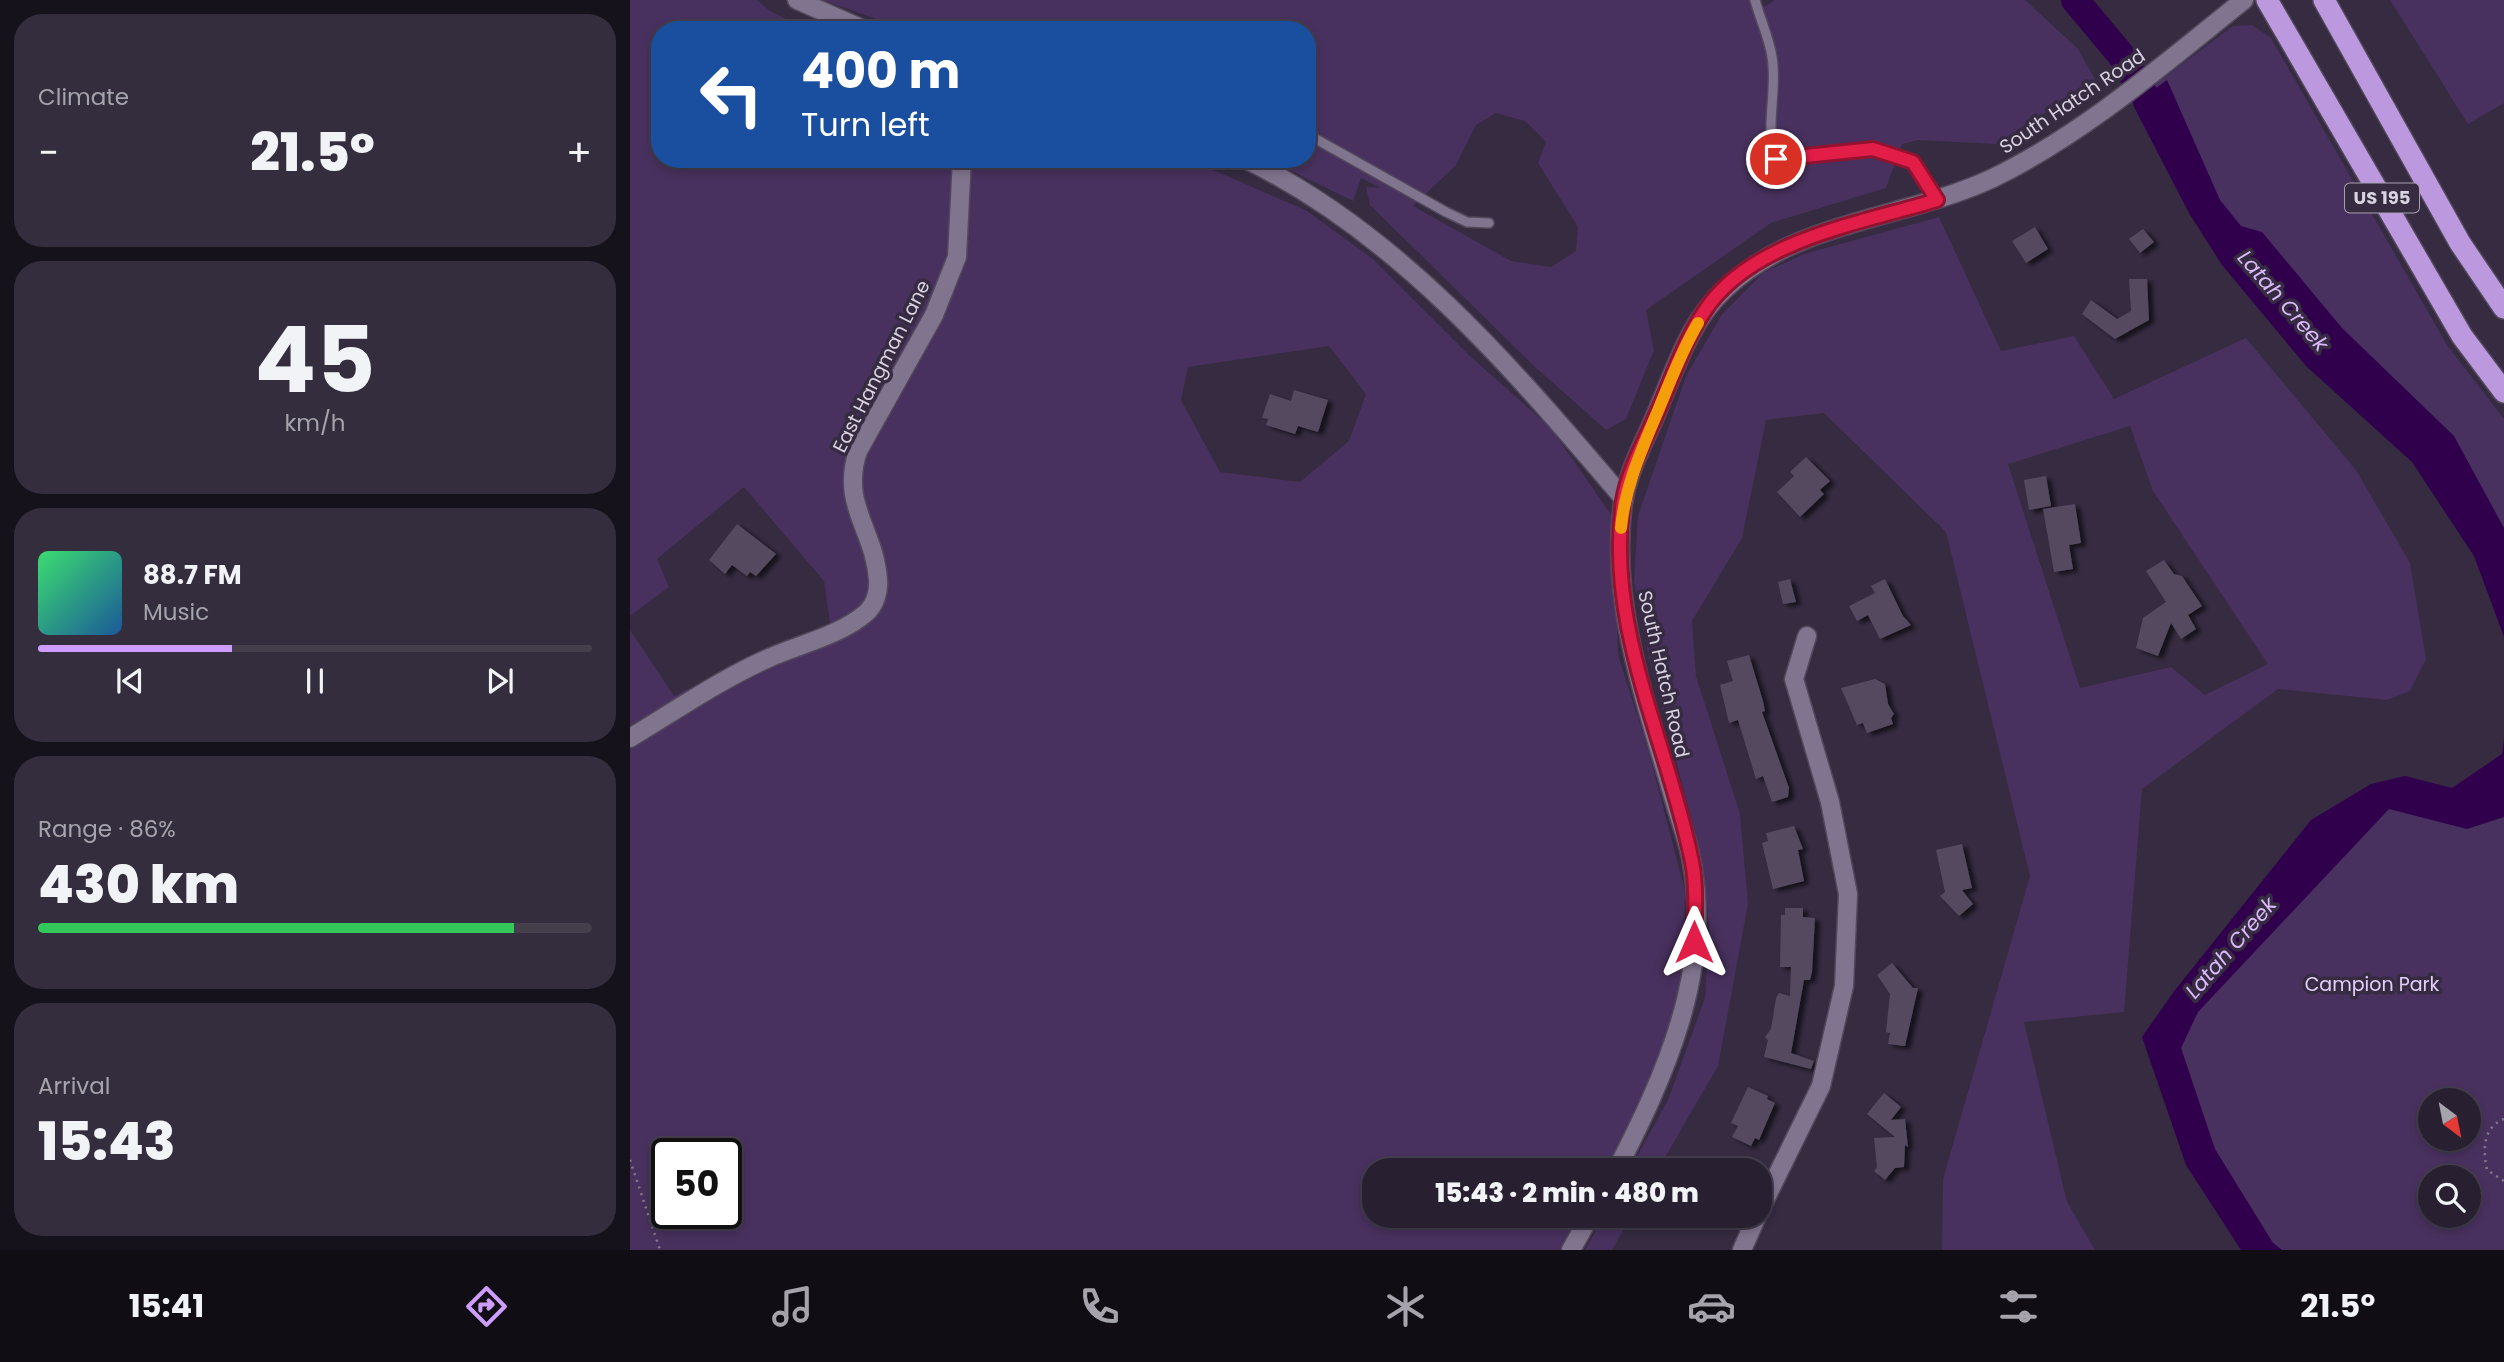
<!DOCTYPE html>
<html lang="en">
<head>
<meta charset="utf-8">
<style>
	body { margin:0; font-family:Poppins,sans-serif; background:#342d3d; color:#f1f3f6; height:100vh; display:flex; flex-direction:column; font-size:26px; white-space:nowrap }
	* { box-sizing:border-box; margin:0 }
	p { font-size:23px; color:#a5a3ab }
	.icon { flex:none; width:38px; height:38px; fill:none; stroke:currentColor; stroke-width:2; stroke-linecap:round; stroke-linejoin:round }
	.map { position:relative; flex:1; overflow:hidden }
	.panel { display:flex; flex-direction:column; gap:14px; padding:14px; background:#16121b; width:630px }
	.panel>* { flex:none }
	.guide { position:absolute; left:21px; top:21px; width:665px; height:147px; border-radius:28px; box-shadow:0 4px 10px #0003,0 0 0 2px #443e4d; background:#1a4fa0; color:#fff; overflow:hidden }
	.needle { width:46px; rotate:148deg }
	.controls { position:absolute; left:1788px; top:1088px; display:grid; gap:14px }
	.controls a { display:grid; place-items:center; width:63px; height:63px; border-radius:50%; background:#282031; box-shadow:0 4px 10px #0003,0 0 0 2px #443e4d; font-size:35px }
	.speed { position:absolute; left:21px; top:1138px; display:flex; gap:14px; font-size:35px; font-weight:700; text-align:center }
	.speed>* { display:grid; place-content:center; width:91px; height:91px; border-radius:50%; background:#282031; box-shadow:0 4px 10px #0003,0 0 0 2px #443e4d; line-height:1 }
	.speed .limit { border:4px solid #111; border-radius:10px; background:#fff; color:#111 }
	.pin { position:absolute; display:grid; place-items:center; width:60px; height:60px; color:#fff; margin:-30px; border:4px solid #fff; border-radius:50%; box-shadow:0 2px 7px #0007 }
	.me { position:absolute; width:77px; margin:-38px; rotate:0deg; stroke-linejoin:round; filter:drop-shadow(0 0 5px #0008) }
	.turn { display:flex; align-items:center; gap:24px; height:147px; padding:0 35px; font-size:32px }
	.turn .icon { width:91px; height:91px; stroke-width:2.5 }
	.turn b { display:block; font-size:49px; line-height:60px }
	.big { font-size:52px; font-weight:800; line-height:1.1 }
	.panel .tile { flex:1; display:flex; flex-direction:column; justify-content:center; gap:10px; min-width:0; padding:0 24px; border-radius:28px; background:#342d3d }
	.panel .dial { align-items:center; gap:0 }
	.dial b { font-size:91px; line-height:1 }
	.song { display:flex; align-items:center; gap:21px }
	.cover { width:84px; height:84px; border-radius:10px; background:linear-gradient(135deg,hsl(140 70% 55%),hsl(210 70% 35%)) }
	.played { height:7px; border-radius:4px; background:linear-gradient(90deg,#cf9dff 35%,#443e4d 35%) }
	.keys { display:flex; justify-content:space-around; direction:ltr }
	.heat { display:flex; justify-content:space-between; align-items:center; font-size:38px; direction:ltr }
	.charge { height:10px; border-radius:5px; background:linear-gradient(90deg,#34c759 86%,#443e4d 0) }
	.trip { position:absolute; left:732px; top:1158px; width:410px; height:70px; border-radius:28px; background:#282031; box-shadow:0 4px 10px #0003,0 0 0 2px #443e4d; font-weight:800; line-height:70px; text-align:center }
	.tab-bar { display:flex; height:112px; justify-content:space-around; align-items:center; background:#100d14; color:#a5a3ab }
	.tab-bar .icon { width:49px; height:49px }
	.tab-bar .active { color:#cf9dff }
	.tab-bar b { font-size:32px; color:#f1f3f6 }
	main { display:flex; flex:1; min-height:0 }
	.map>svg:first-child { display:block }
	.green { fill:#48315e; fill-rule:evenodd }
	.water { fill:#30004d }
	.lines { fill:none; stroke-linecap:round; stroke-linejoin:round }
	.river { stroke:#30004d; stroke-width:28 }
	.building { fill:#554961; filter:url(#shadow) }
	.lane-casing { stroke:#52485b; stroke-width:12 }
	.street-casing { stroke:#52485b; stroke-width:21 }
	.secondary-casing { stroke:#52485b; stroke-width:21 }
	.highway-casing { stroke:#52485b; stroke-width:24 }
	.path { stroke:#837a8c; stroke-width:2.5; stroke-dasharray:2 5; stroke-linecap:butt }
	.lane { stroke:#80748e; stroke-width:9 }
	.street { stroke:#80748e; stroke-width:18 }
	.secondary { stroke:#80748e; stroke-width:18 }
	.highway { stroke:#bc99df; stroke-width:21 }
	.route-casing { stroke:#92132f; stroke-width:18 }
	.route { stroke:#e11d48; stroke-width:12 }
	.slow { stroke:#f59e0b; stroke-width:12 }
	.labels { text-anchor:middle; stroke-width:7; stroke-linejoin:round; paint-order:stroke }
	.shield { fill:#362b41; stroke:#a8a0b1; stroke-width:2 }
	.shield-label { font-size:18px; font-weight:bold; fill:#d9d2e1 }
	.street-label { font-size:19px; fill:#d9d2e1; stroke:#362b41 }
	.park-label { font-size:19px; fill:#e3cefa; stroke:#362b41 }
	.water-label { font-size:21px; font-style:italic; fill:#dabafb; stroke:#362b41 }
</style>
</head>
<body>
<main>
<section class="panel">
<div class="tile"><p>Climate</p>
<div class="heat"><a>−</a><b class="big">21.5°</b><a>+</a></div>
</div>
<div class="tile dial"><b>45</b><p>km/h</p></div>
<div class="tile">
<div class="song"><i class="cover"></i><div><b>88.7 FM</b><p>Music</p></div></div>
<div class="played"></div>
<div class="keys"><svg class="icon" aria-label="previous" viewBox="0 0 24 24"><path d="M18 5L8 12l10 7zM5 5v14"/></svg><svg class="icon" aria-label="pause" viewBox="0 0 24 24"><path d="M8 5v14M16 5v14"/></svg><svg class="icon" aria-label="next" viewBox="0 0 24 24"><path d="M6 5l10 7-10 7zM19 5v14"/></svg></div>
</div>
<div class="tile"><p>Range · 86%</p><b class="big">430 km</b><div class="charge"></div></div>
<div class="tile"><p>Arrival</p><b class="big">15:43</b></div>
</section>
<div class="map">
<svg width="1874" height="1250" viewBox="0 0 1874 1250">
	<defs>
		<filter id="shadow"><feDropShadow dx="5" dy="3" stdDeviation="2" flood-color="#0009"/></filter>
	</defs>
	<rect width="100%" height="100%" fill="#362b41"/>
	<!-- green -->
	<g class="green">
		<path d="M0 0H127L140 11 178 30H30V159H549L588 172 677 211 743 259 841 357 921 428 984 519 988 655 1018 749 1055 891 1054 958 1041 1023 1006 1113 974 1171H744V1216H949L931 1250H0V630L44 696 200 623 194 581 114 487 27 559 39 587 0 616ZM699 346 736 394 719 441 670 482 590 472 551 400 558 367ZM37 1153H96V1213H37Z"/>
		<path d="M193 0H1124L1128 11 1145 0H1395L1448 49 1466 81 1366 144 1288 140 1272 144 1256 188 1141 223 1016 310 1024 350 996 419 976 430 903 365 740 205 736 187 751 188 731 178 723 201 637 159H677V30H277ZM866 113 895 121 916 142 908 163 948 227 946 251 921 267 881 261 783 206 826 165 846 125Z"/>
		<path d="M1760 0H1874V103L1838 124Z"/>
		<path d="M1622 25 1641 38 1817 345 1874 419V590L1861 549 1576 213 1508 97 1603 26Z"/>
		<path d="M1309 217 1371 351 1444 336 1484 399 1616 338 1726 470 1780 563 1796 659 1780 691 1757 700 1648 689 1512 789 1494 1012 1394 1022 1437 1202 1465 1250H1312L1313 1179 1400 876 1316 532 1194 413 1136 420 1112 538 1062 621 1066 676 1110 814 1118 904 1088 1066 1027 1171H999L1038 1100 1075 998 1079 927 1072 859 1020 663 1004 582 1008 516 1056 376 1092 314 1133 273 1174 254ZM1500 426 1523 491 1638 664 1575 695 1541 667 1450 688 1378 464Z"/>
		<path d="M1874 780V1250H1628L1534 1047 1749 798 1826 804ZM1801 1101H1839V1139H1801ZM1801 1178H1839V1216H1801Z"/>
		<path d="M974 1216H1001L982 1250H955Z"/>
	</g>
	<!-- water -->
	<g class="water">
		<path d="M1537 80 1590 200 1611 226 1632 232 1712 328 1824 436 1874 528V637L1844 556 1782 462 1676 366 1592 265 1559 213 1503 105Z"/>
		<path d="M1874 739V817L1837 829 1759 809 1568 1012 1551 1048 1585 1149 1643 1243 1652 1250H1611L1556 1165 1512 1037 1545 990 1681 820 1741 784 1775 776 1822 788 1872 754Z"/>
	</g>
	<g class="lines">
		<!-- river -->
		<path class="river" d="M1445 0 1491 55 1535 130"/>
	</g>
	<!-- building -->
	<g class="building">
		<path d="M1405 227 1418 249 1396 263 1382 241Z"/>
		<path d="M1513 229 1524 242 1510 253 1499 239Z"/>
		<path d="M1499 279H1517L1519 320 1485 339 1452 314 1461 300 1487 319 1501 311Z"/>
		<path d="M664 390 698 400 688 432 668 426 665 434 636 425 638 419 632 418 640 394 661 401Z"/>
		<path d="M1176 457 1200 481 1190 490 1194 494 1170 517 1147 492 1164 476 1160 472Z"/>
		<path d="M1416 476 1421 506 1399 510 1394 480Z"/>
		<path d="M1445 504 1451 543 1439 545 1443 569 1424 572 1413 509Z"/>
		<path d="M107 524 146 554 126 576 120 572 117 576 102 565 95 574 79 560Z"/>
		<path d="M1534 560 1544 574 1552 576 1572 606 1558 615 1566 629 1551 639 1541 623 1528 656 1506 648 1513 618 1536 602 1516 571Z"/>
		<path d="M1160 579 1166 602 1153 604 1148 582Z"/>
		<path d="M1255 579 1273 616 1281 625 1250 639 1238 615 1227 621 1219 606 1245 593 1241 586Z"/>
		<path d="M1119 655 1133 701 1135 711 1132 712 1159 788 1158 797 1142 802 1133 776 1126 779 1108 720 1099 723 1090 685 1103 681 1097 661Z"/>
		<path d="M1245 679 1255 684 1258 704 1264 714 1261 718 1263 724 1237 733 1233 723 1227 725 1211 688Z"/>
		<path d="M1164 826 1173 849 1168 850 1174 881 1143 889 1132 843 1138 841 1136 833Z"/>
		<path d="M1332 844 1342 888 1332 890 1343 904 1329 916 1310 896 1315 892 1306 850Z"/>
		<path d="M1155 908H1173V917L1185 918 1182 972 1180 980H1174L1161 1053 1184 1061 1181 1069 1134 1057 1138 1040 1135 1037 1141 1029 1146 998 1149 993 1160 996 1161 967H1150L1151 915H1155Z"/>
		<path d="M1262 963 1283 988H1288L1275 1046 1258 1044 1260 1033 1256 1032 1260 994 1247 975Z"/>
		<path d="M1118 1087 1138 1096 1137 1099 1145 1103 1129 1140 1125 1138 1121 1146 1102 1137 1108 1126 1101 1123Z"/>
		<path d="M1254 1093 1271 1107 1261 1120 1275 1119 1278 1147 1275 1145 1274 1167 1265 1168 1255 1180 1244 1171 1247 1167 1244 1138 1265 1137 1237 1114Z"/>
	</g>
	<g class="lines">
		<!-- lane casing -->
		<g class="lane-casing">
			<g id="lane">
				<path d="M1125 0C1130 19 1139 37 1142 57 1148 93 1134 125 1146 159L1243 149 1283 162 1307 199"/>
				<path d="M677 134 816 212 837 222 859 223"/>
			</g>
		</g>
		<!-- street casing -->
		<g class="street-casing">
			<g id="street">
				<path d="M0 738C45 711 91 679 139 658 170 644 209 636 236 613 245 605 249 592 248 580 245 530 210 505 228 451L304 315 327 257 332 159"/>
				<path d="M1129 1212 1191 1086 1214 986 1218 894 1200 802 1164 679 1177 636"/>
				<path d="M1112 1250 1127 1216"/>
			</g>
		</g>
		<!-- secondary casing -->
		<g class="secondary-casing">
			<g id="secondary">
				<path d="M167 0 235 30"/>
				<path d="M615 159C770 234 884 370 994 499"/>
				<path d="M986 1171C1035 1076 1082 972 1062 863 1058 840 1049 818 1043 796 1016 702 979 602 993 503 998 468 1019 434 1031 402 1048 361 1062 319 1095 289 1167 220 1276 219 1363 178 1454 134 1535 63 1614 0"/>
				<path d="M941 1250 960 1216"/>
			</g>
		</g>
		<!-- highway casing -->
		<g class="highway-casing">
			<g id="highway">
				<path d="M1637 0 1832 336 1874 392"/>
				<path d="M1694 0 1830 243 1874 308"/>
			</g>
		</g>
		<!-- path -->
		<g class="path">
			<path d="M1874 1119C1852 1128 1853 1151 1857 1170L1874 1181"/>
			<path d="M0 1160 30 1250"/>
		</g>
		<!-- lane -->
		<use href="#lane" class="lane"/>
		<!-- street -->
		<use href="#street" class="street"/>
		<!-- secondary -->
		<use href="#secondary" class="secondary"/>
		<!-- highway -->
		<use href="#highway" class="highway"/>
	</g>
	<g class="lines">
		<!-- route casing -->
		<g class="route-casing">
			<path id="route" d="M1064 942C1065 916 1067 887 1062 862 1038 742 975 628 993 501 998 470 1017 437 1029 408 1043 375 1054 342 1074 312 1120 240 1232 223 1307 200L1283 162 1243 149 1146 159"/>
		</g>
		<!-- route -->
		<use href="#route" class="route"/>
		<!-- slow -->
		<path class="slow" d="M991 528C995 485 1013 447 1030 406 1042 377 1052 350 1068 323"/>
	</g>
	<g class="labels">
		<!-- shield labels -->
		<rect class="shield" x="1715" y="183.5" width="74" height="29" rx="5"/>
		<g class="shield-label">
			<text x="1752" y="204">US 195</text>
		</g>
		<!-- street labels -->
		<g class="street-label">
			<text transform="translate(1442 101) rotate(-34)" y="7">South Hatch Road</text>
			<text transform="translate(251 366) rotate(-63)" y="7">East Hangman Lane</text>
			<text transform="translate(1034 674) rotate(77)" y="7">South Hatch Road</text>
		</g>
		<!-- park labels -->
		<g class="park-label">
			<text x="1742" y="991">Campion Park</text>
		</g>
		<!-- water labels -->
		<g class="water-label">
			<text transform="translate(1653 301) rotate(49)" y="7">Latah Creek</text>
			<text transform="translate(1601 948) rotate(-49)" y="7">Latah Creek</text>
		</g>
	</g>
</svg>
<div class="controls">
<a><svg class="needle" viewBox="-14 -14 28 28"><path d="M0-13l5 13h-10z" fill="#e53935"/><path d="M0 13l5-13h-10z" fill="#a5a3ab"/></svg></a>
<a><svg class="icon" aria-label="search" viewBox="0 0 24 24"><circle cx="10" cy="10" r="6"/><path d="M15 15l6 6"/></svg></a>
</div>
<div class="speed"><div class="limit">50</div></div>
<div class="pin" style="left:1146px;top:159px;background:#d93025"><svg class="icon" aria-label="arrive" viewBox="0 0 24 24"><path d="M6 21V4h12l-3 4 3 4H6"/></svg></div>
<svg class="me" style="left:1064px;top:942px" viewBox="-20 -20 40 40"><path d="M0-17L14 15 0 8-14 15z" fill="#e11d48" stroke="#fff" stroke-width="4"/></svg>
<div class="trip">15:43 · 2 min · 480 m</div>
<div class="guide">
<div class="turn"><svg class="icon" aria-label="left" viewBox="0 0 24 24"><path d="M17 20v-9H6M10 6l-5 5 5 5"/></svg><div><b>400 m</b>Turn left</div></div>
</div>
</div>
</main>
<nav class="tab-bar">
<b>15:41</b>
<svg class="icon active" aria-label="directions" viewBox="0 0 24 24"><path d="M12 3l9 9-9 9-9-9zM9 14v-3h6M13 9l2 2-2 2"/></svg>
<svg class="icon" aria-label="music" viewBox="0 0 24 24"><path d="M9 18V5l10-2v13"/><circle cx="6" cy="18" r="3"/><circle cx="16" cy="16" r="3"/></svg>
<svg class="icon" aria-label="phone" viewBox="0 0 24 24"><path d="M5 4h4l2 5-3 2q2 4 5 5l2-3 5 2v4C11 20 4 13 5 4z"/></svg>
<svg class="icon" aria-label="climate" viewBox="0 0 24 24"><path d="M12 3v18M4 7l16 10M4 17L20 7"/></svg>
<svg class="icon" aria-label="car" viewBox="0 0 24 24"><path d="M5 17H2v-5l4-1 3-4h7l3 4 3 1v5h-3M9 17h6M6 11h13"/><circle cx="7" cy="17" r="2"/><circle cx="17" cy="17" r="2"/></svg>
<svg class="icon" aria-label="filters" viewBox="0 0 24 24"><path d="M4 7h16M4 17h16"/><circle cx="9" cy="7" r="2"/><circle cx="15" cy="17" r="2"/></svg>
<b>21.5°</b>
</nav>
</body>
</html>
